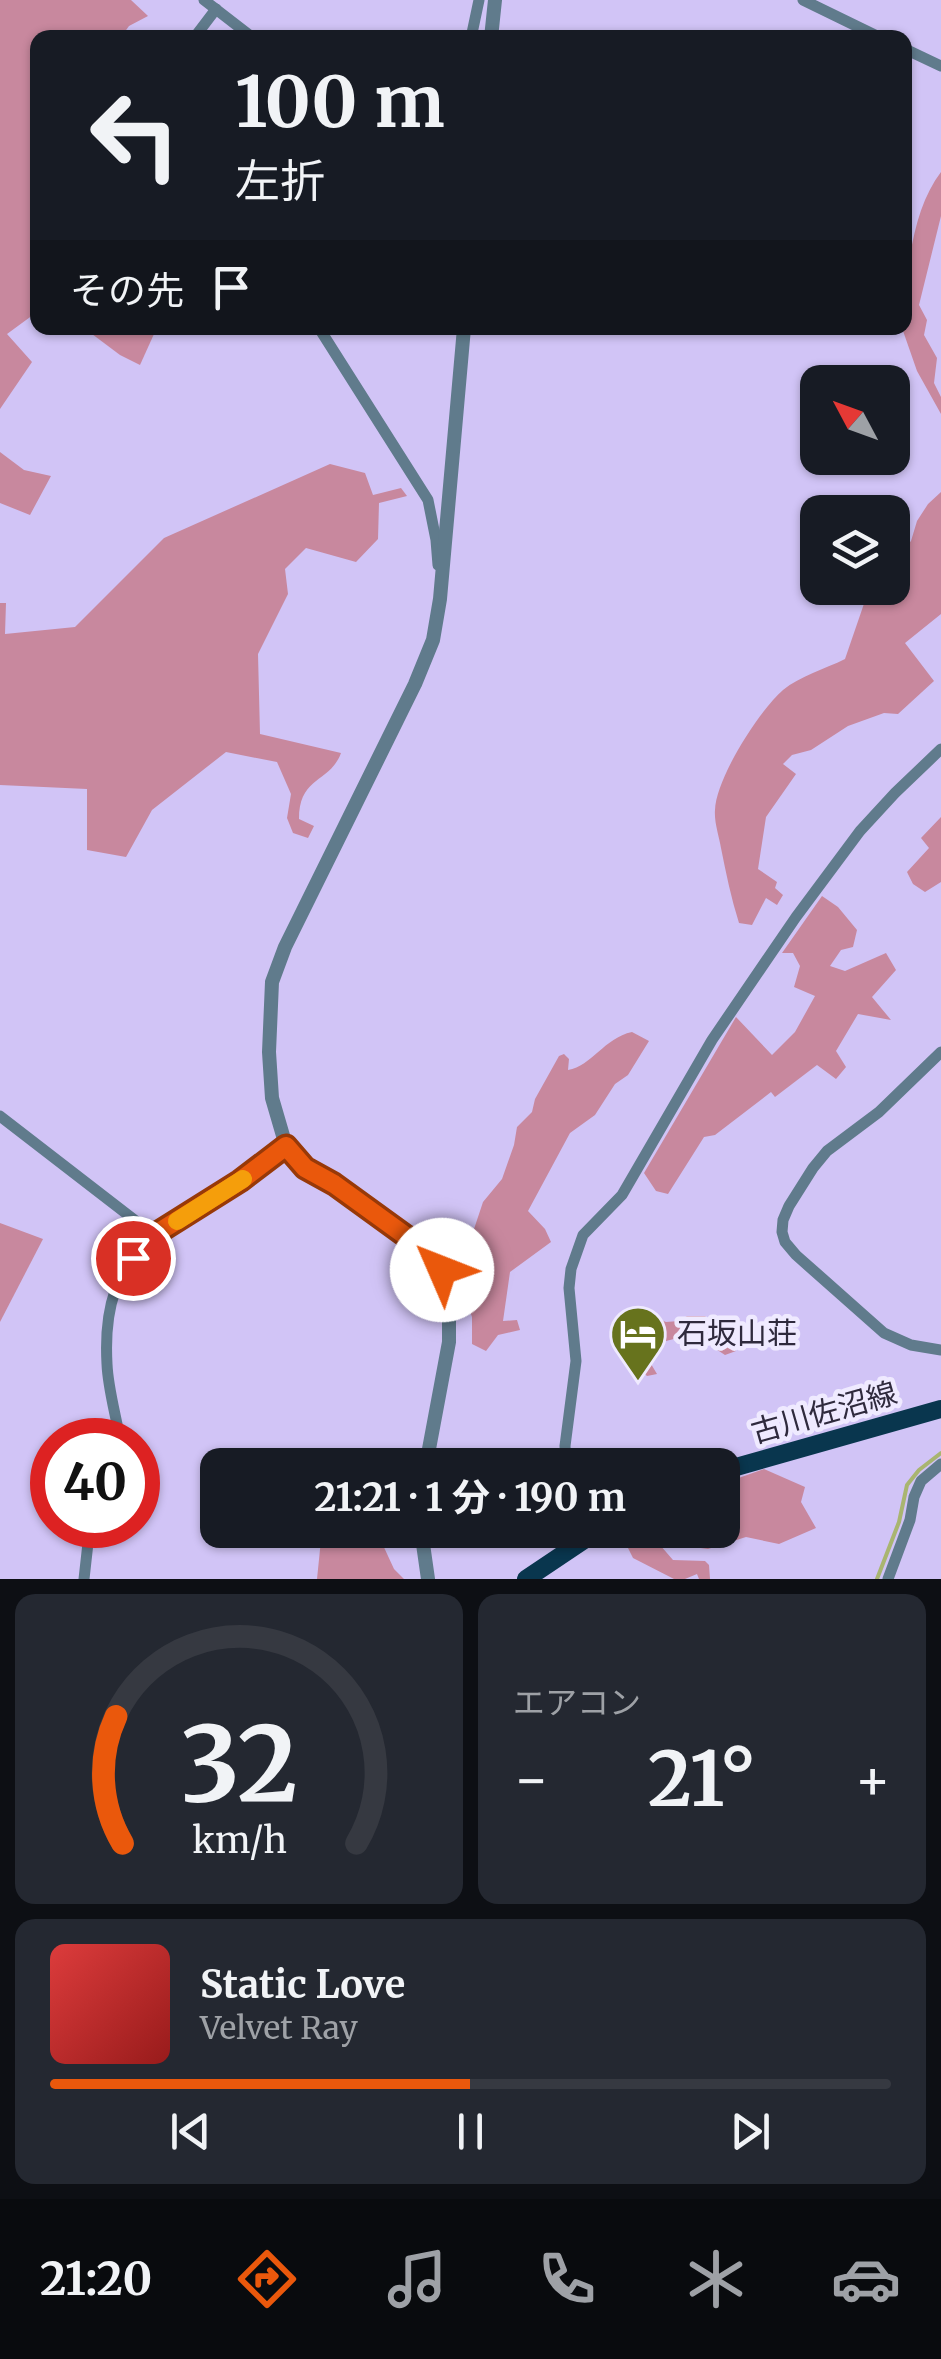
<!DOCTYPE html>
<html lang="ja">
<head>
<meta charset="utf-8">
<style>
	body { margin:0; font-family:Merriweather,"Noto Sans JP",serif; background:#242831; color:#f1f3f6; height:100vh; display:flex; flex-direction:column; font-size:38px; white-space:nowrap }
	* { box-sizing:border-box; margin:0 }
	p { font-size:32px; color:#9ea1a6 }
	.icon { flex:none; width:55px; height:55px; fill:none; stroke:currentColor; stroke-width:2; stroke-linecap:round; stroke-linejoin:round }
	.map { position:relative; height:1579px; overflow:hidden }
	.details { display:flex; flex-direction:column; gap:15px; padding:15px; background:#0d0f14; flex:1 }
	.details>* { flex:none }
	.top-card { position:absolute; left:30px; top:30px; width:882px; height:305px; border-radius:20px; box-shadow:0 2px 8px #0004; background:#171b24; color:#f1f3f6; overflow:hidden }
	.needle { width:65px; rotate:311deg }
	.buttons { position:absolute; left:800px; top:365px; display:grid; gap:20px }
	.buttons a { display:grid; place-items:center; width:110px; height:110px; border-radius:20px; background:#171b24; box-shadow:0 2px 8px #0004; font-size:50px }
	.speed { position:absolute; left:30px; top:1418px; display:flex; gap:20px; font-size:50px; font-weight:700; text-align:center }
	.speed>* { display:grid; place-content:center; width:130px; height:130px; border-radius:50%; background:#171b24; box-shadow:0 2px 8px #0004; line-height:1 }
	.speed .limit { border:15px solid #d22; background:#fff; color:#111 }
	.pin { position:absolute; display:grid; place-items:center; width:85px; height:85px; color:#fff; margin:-42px; border:5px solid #fff; border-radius:50%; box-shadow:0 2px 10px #0007 }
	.me { position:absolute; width:110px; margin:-55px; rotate:314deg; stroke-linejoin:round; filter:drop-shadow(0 0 8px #0008) }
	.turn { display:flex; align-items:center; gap:35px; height:210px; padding:0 40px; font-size:45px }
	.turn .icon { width:130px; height:130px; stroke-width:2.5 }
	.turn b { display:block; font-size:70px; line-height:85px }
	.then { display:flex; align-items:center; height:95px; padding:0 40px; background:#0003; gap:20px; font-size:38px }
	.big { font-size:75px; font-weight:700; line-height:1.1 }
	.details .card { flex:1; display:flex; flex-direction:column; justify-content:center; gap:15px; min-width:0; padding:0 35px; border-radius:20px; background:#242831 }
	.details .dial { align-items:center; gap:0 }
	.dial svg { height:260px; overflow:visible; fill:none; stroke:#363941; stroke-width:7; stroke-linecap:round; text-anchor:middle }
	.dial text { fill:#f1f3f6; stroke:none }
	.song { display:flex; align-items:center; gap:30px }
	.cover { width:120px; height:120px; border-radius:15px; background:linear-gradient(135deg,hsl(0 70% 55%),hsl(0 70% 35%)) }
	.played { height:10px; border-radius:5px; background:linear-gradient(90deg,#ea580c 50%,#363941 50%) }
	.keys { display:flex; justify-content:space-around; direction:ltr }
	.heat { display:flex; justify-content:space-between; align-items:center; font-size:55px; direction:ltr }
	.details .tiles { flex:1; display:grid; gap:15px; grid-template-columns:1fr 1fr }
	.card:last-child { grid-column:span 2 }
	.trip { position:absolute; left:200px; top:1448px; width:540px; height:100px; border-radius:20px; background:#171b24; box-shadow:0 2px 8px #0004; font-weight:700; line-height:100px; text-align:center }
	.tab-bar { display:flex; height:160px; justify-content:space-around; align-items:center; background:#090b0e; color:#9ea1a6 }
	.tab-bar .icon { width:70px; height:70px }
	.tab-bar .on { color:#ea580c }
	.tab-bar b { font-size:45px; color:#f1f3f6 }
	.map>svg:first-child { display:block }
	.green { fill:#c8889e }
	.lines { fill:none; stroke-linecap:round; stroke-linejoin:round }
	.stream { stroke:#a9b570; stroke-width:4 }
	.minor { stroke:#607b8c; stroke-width:11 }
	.tertiary { stroke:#607b8c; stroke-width:14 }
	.primary { stroke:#09364e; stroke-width:18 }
	.route-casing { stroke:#983908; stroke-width:25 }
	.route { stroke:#ea580c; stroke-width:18 }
	.slow { stroke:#f59e0b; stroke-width:18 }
	.labels { text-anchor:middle; stroke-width:9; stroke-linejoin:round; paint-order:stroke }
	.poi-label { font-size:30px; fill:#2f2a3d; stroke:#efeaff; text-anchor:start }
	.street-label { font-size:30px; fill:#2f2a3d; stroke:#efeaff }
</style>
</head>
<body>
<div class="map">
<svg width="941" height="1579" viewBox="0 0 941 1579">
	<rect width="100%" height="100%" fill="#d1c4f6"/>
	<!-- green -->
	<g class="green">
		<path d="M0 0H131L148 16 129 26 121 37 38 38 37 312 7 334 32 362 0 409Z"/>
		<path d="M941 172V216L919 305 927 320 924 335 937 358 934 383 941 397V414L917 371 902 328H905C905 279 911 211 941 172Z"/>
		<path d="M84 328H144L154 334 140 365 120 355Z"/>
		<path d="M0 452 24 470 51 476 30 515 0 503Z"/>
		<path d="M330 464 365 473 373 495 401 488 407 496 379 503 378 539 356 562 306 548 285 569 288 594 258 654 260 734 341 753C330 783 299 776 299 819L314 826 308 838 293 833 287 818 291 794 277 762 226 752 152 810 126 857 87 850V789L0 785V603H6L5 634 75 627 164 538Z"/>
		<path d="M941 492V614L905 643 934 681 898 714 884 713 848 726 811 750 792 755 783 764 796 774 766 817 758 869 777 882 775 888 783 895 777 905 766 898 752 925 739 923C731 898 726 873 721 848 719 836 714 822 715 810 716 778 759 711 783 690 800 676 825 669 845 659L867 595 873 588H892L893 561 911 541 917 521 928 504Z"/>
		<path d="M941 817V882L925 892 913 884 907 872 929 848 921 838Z"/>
		<path d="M822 896 838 907 857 930 853 947 841 950 830 966 845 971 886 953 896 970 872 997 891 1020 858 1014 836 1051 846 1067 836 1079 817 1065 775 1097 771 1092 715 1135 704 1137 668 1194 656 1191 644 1173 736 1017 772 1055 795 1032 815 996 794 987 800 966 793 953H782Z"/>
		<path d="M632 1032 649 1041 628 1075 615 1084 595 1115 570 1133 528 1211 545 1229 551 1242 510 1272 503 1321 517 1320 520 1330 498 1335 486 1351 472 1344V1317L461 1283 478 1247 473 1232 483 1202 502 1179 514 1145 517 1127 532 1112 535 1099 559 1056 564 1054 569 1059 568 1070C592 1066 604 1038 632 1032Z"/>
		<path d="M0 1223 43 1239 0 1322Z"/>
		<path d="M631 1313 654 1317 666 1322 679 1321 687 1316H705L736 1351 725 1355 693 1334 666 1341 650 1332 639 1344 657 1374 647 1376 638 1367 626 1363 630 1325 625 1316Z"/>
		<path d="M764 1469 805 1487 801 1502 816 1528 779 1544 746 1537 708 1549 693 1547 696 1539 717 1530H722L723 1527 738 1520 730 1481Z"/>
		<path d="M322 1530H376L394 1569 404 1579H317Z"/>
		<path d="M622 1530H647L673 1560 705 1561 709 1565 710 1579H699L697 1574 685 1579H674L633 1558 625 1542 615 1535Z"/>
	</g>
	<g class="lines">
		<!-- stream -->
		<path class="stream" d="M877 1579 899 1522 907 1485 919 1470 941 1453"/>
		<!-- minor -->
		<g class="minor">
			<path d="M204 0 253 38"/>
			<path d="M803 0 881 38"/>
			<path d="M194 38 216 9"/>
			<path d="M471 38 479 0"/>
			<path d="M905 49 941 66"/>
			<path d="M319 328 428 500 436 540 438 565"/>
			<path d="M941 1052 879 1112 827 1151 813 1168 789 1206 783 1220 782 1232 785 1242 796 1255 884 1333 911 1345 941 1350"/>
			<path d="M0 1116 154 1235"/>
			<path d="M120 1440C116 1415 108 1389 107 1364 104 1310 114 1268 158 1233 174 1220 193 1211 210 1200 236 1183 261 1165 286 1146"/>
			<path d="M566 1465 565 1446 576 1361 569 1288 571 1269 583 1235 622 1195 712 1040 796 917 860 831 895 793 941 749"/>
			<path d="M84 1579 88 1543 94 1525"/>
			<path d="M888 1579 910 1520 914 1497 921 1481 941 1464"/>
		</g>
		<!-- tertiary -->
		<g class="tertiary">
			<path d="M491 38 495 0"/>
			<path d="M426 1465 449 1342V1298L442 1270 414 1241 334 1184 305 1168 286 1146 272 1098 269 1052 272 982 285 947 415 684 433 640 440 599 464 328"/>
			<path d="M421 1530 428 1579"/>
		</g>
		<!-- primary -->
		<g class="primary">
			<path d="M722 1471 941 1409"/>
			<path d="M526 1579 599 1530"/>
		</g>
	</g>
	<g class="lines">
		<!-- route casing -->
		<g class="route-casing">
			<path id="route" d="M133 1258 154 1235 240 1181 286 1146 305 1168 334 1184 414 1242 442 1270"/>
		</g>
		<!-- route -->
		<use href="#route" class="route"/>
		<!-- slow -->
		<path class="slow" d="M177 1221 243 1179"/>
	</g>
	<!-- icons -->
	<defs>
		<g id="hotel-pin" transform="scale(2.875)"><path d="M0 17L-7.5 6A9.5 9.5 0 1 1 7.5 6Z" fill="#67731d" stroke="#efeaff"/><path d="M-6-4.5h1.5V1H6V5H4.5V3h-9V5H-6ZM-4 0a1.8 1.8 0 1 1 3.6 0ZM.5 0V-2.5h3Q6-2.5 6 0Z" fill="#fff"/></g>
	</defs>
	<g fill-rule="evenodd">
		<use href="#hotel-pin" x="638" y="1334"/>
	</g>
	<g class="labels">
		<!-- poi labels -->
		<g class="poi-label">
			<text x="677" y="1344">石坂山荘</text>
		</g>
		<!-- street labels -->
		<g class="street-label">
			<text transform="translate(824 1413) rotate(-16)" y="10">古川佐沼線</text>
		</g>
	</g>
</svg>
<div class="buttons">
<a><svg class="needle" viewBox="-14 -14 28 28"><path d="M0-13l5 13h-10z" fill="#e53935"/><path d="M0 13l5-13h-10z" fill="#9ea1a6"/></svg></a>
<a><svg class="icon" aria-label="layers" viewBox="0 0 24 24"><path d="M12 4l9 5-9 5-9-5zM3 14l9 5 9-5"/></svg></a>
</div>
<div class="speed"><div class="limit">40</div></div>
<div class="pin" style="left:133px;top:1258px;background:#d93025"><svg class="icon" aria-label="arrive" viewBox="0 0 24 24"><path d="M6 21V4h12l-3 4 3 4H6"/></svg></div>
<svg class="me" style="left:442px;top:1270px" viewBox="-20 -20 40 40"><circle r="19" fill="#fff"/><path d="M0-13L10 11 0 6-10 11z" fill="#ea580c"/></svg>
<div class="trip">21:21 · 1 分 · 190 m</div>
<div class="top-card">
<div class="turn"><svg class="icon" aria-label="left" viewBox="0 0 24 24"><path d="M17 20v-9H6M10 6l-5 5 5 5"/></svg><div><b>100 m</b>左折</div></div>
<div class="then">その先<svg class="icon" aria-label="arrive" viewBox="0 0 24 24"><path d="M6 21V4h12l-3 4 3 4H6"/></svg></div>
</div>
</div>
<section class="details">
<div class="tiles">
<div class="card dial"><svg viewBox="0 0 100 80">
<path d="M14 69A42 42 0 1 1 86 69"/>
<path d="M14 69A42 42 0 0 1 12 30" stroke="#ea580c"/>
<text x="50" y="56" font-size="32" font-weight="700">32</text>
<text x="50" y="72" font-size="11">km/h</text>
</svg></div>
<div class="card"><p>エアコン</p>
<div class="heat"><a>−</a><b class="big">21°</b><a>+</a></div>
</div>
<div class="card">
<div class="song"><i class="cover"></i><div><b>Static Love</b><p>Velvet Ray</p></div></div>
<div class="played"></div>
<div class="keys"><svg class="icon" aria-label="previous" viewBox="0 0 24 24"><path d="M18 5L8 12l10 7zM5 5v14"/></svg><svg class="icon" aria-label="pause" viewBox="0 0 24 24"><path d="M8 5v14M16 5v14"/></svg><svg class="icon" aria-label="next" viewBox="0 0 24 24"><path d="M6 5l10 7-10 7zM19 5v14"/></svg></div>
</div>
</div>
</section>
<nav class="tab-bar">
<b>21:20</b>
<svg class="icon on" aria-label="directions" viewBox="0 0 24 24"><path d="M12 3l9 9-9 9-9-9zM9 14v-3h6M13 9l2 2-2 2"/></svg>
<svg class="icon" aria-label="music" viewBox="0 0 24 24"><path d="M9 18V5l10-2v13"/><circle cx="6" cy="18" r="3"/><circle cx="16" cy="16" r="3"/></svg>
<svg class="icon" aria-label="phone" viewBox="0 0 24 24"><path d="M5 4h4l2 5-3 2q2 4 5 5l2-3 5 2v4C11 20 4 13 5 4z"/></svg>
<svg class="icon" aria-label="climate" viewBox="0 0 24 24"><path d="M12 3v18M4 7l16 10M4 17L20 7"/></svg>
<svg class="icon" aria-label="car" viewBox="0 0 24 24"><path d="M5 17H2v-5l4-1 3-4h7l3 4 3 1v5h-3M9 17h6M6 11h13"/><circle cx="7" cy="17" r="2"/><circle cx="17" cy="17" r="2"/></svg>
</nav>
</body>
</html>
